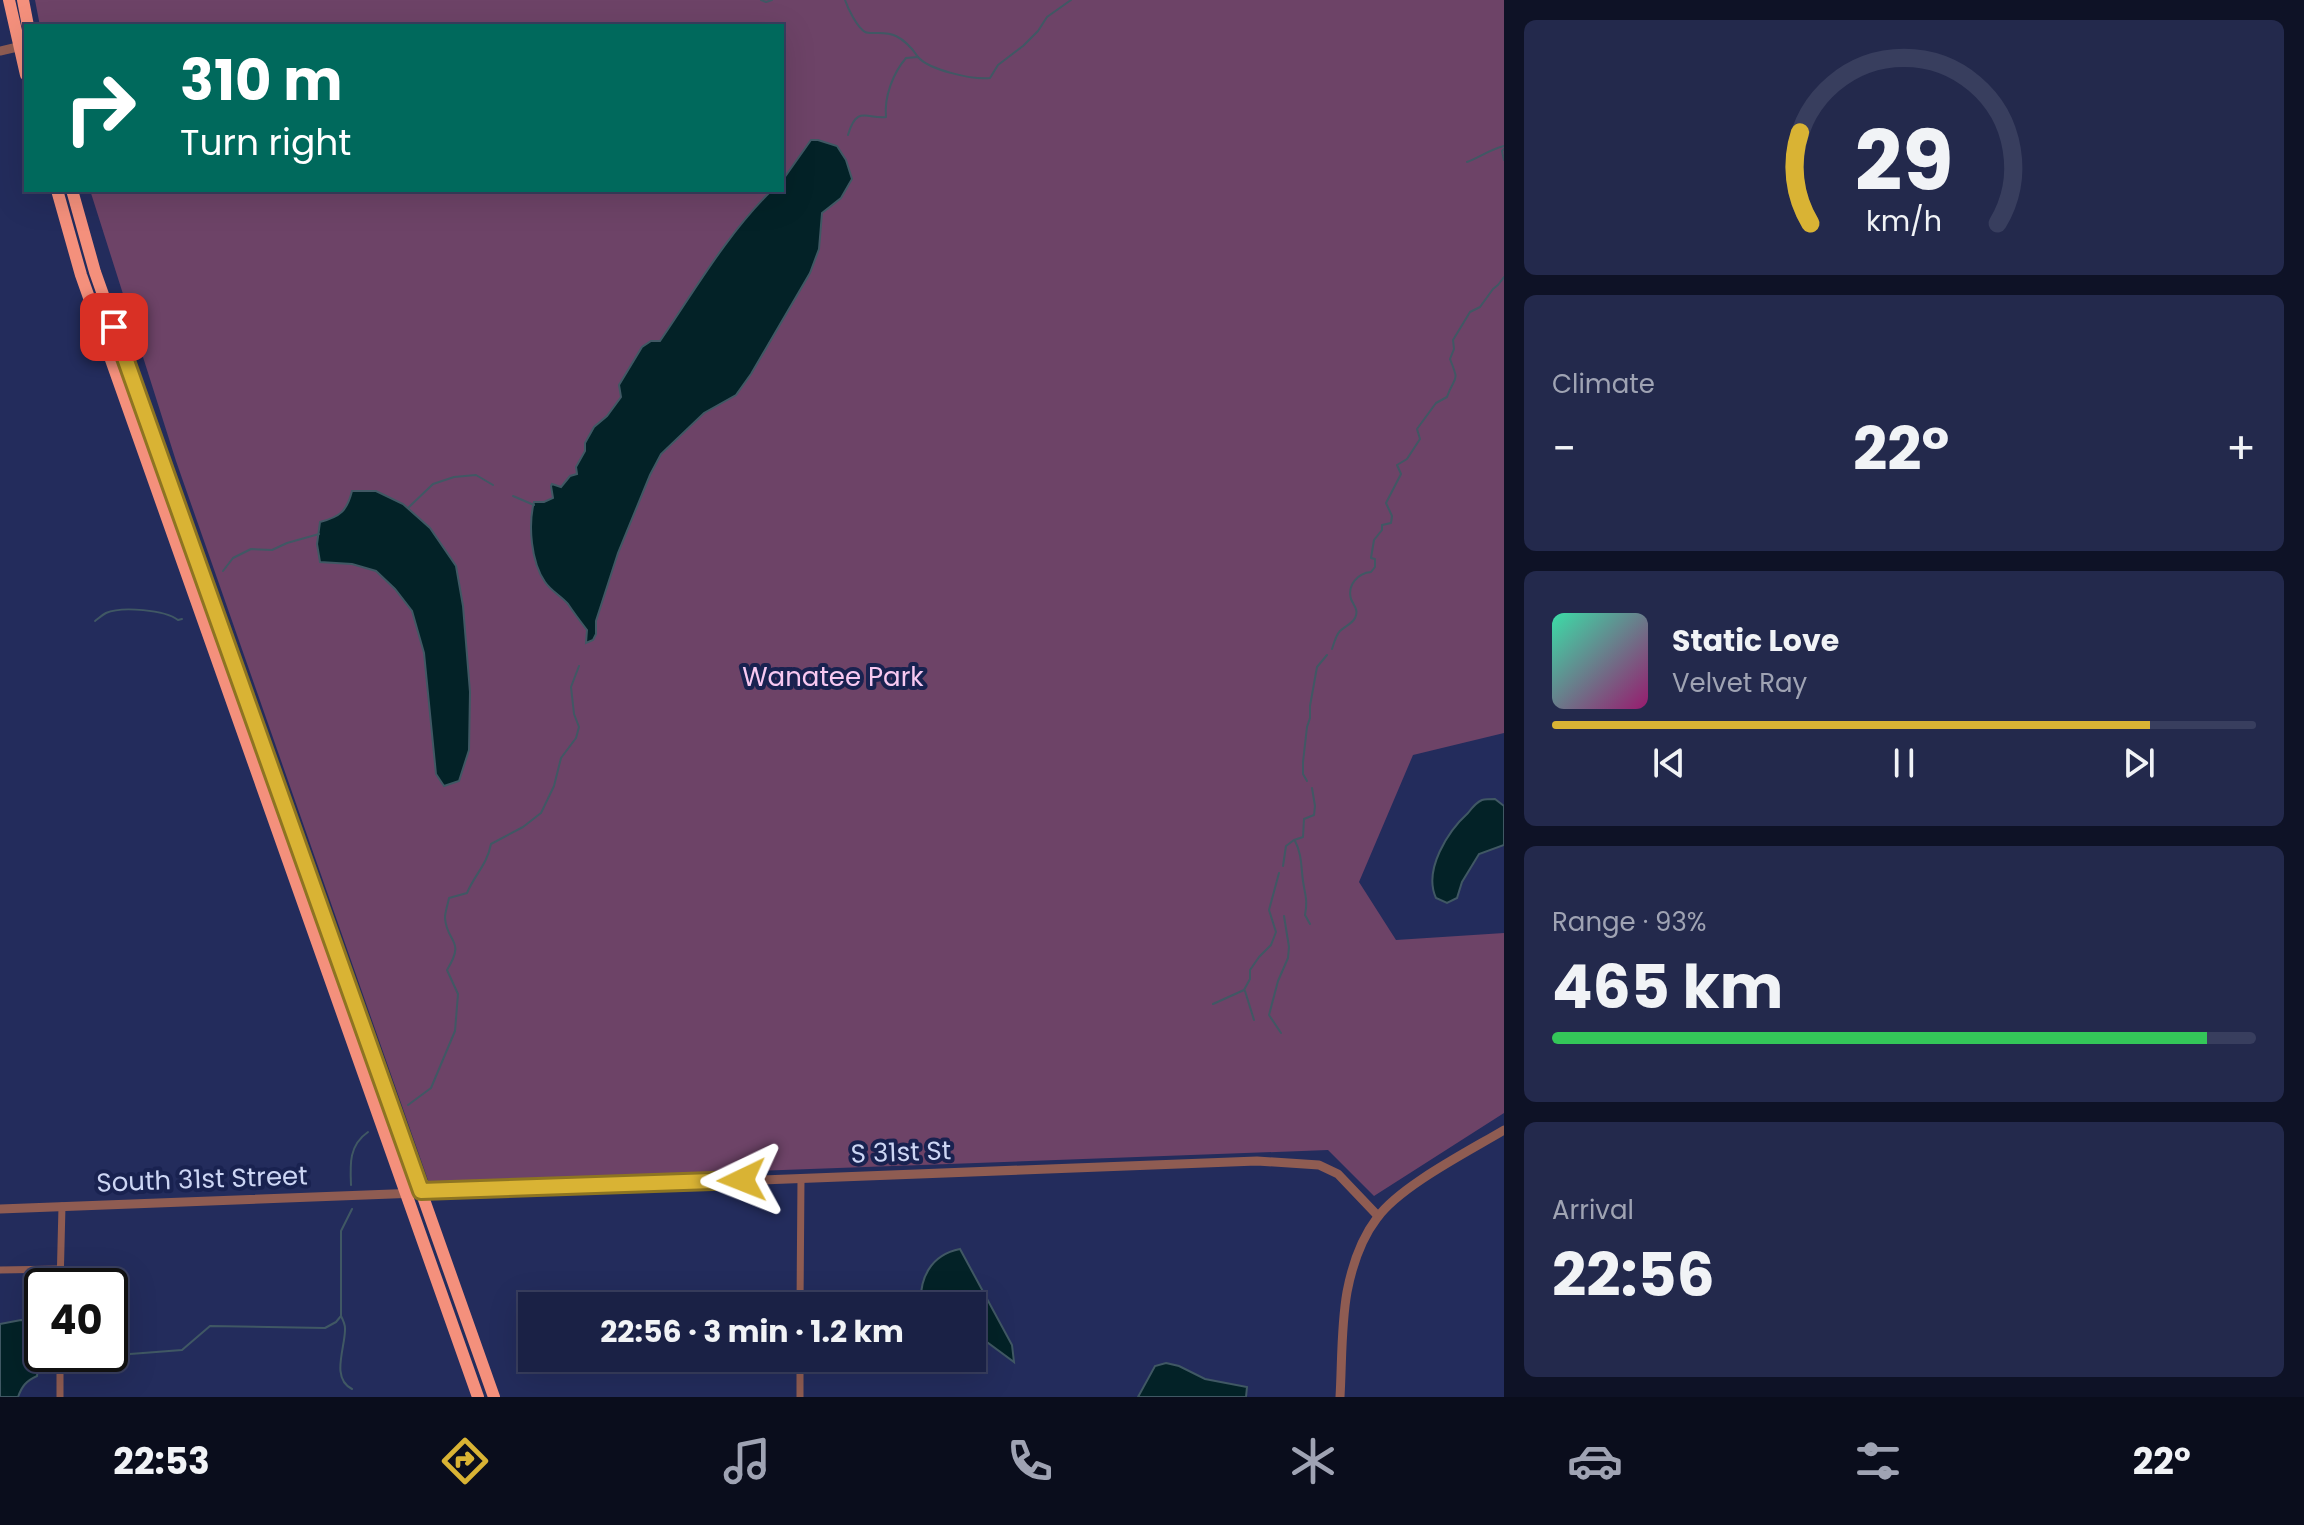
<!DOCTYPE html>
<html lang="en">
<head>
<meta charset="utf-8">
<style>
	body { margin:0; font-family:Poppins,sans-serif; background:#23294c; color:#f1f3f6; height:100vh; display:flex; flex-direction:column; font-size:30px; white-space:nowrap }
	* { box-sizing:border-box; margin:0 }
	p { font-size:26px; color:#9fa3b3 }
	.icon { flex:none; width:44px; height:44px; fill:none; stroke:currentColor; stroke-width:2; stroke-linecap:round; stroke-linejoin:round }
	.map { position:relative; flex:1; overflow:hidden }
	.panel { display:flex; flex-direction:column; gap:20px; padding:20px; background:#0e1226; width:800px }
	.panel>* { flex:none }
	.top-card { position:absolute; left:24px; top:24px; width:760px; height:168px; border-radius:0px; box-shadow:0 8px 32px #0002,0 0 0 2px #383e5e; background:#00695c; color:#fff; overflow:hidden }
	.speed { position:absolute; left:24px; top:1268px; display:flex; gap:16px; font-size:40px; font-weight:700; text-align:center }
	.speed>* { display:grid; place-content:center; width:104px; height:104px; border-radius:50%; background:#1a2145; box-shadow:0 8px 32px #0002,0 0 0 2px #383e5e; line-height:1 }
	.speed .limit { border:4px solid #111; border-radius:12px; background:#fff; color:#111 }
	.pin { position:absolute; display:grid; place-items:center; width:68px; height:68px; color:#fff; margin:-34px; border-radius:16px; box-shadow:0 4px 12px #0006 }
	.me { position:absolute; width:88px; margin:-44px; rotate:268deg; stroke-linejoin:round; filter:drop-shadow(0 0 6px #0008) }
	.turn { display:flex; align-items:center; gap:28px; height:168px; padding:0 24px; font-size:36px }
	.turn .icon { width:104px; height:104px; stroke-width:2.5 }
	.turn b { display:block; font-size:56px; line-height:68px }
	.big { font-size:60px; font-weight:700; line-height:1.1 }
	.panel .tile { flex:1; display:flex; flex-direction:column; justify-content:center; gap:12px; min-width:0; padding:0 28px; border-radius:12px; background:#23294c }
	.panel .dial { align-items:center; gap:0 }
	.dial svg { height:208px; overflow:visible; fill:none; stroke:#383e5e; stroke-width:7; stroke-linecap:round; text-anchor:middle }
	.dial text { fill:#f1f3f6; stroke:none }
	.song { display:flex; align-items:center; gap:24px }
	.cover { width:96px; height:96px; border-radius:12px; background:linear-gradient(135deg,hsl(160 70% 55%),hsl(320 70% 35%)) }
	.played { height:8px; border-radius:4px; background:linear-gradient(90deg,#d9b334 85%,#383e5e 85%) }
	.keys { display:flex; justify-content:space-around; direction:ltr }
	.heat { display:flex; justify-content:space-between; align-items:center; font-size:44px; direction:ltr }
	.charge { height:12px; border-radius:6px; background:linear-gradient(90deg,#34c759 93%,#383e5e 0) }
	.trip { position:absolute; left:518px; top:1292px; width:468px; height:80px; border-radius:0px; background:#1a2145; box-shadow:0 8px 32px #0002,0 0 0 2px #383e5e; font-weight:700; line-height:80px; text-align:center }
	.dock { display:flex; height:128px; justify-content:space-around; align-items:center; background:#0a0d1c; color:#9fa3b3 }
	.dock .icon { width:56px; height:56px }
	.dock .selected { color:#d9b334 }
	.dock b { font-size:36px; color:#f1f3f6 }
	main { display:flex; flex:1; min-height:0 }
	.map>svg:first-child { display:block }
	.green { fill:#6d4367 }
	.water { fill:#032227; stroke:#405864; stroke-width:2 }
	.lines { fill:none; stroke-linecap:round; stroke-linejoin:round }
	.stream { stroke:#405864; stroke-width:2 }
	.minor { stroke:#8f5c52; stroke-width:7 }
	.tertiary { stroke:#8f5c52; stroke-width:9 }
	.trunk { stroke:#f4907c; stroke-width:12 }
	.route-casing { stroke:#8d7422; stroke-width:20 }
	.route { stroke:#d9b334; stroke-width:14 }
	.labels { text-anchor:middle; stroke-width:8; stroke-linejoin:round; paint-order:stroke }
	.park-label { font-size:26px; fill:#f8c9f1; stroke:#192250 }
	.street-label { font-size:26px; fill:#cdd6f4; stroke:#192250 }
</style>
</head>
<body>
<main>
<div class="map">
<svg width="1504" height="1397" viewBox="0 0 1504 1397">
	<rect width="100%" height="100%" fill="#232c5c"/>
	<!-- green -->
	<path class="green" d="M35 0H1504V733L1413 755 1359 882 1396 940 1504 933V1113L1374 1196 1328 1150 429 1183 176 461 90 190H782V26H40Z"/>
	<!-- water -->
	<g class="water">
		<path d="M811 140H818L837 146 846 160 852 179 841 198 822 213 819 249 810 273 751 374 736 395 704 413 661 454 650 475 618 553 596 621V634L593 640 586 643 587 630C580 621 574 613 568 604 561 596 551 591 545 582 531 562 528 525 534 502H544L553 498 551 486 552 484 561 487 570 476 577 474 576 467 585 451V443L594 427 607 416 621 397 619 385 642 347 651 341H660C695 290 727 234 772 190H782V181Z"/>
		<path d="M352 491H376L403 504 430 528 456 566 463 606 470 692 469 750 459 781 444 786 436 774 424 653 412 611 395 589 376 571 352 564 320 562 317 544 320 522C340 517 347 511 352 491Z"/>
		<path d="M1495 799 1504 806V845L1479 854 1462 882 1457 898 1447 903 1436 898C1423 870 1448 831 1468 813 1471 809 1477 802 1482 800 1486 799 1491 799 1495 799Z"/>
		<path d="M960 1249 1012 1345 1014 1362 972 1331V1306H921C919 1279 930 1255 960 1249Z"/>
		<path d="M21 1320 36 1322 39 1326 40 1350 37 1376C26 1381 22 1386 18 1397H0V1324Z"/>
		<path d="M1166 1363 1179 1366 1205 1379 1247 1387 1246 1397H1138L1155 1366Z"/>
	</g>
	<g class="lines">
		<!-- stream -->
		<g class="stream">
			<path d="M761 0 766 2 772 0"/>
			<path d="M845 0C848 9 857 27 865 32 872 35 884 30 896 36 906 41 912 48 918 57 929 70 973 80 990 78L998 65 1023 46 1038 31 1047 17 1071 0"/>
			<path d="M848 135C857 105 866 119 886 117 884 97 893 73 906 58L918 57"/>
			<path d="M1504 149 1502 151 1504 160"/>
			<path d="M1467 162C1480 157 1491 149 1504 146"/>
			<path d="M513 496 534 505"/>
			<path d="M408 508 433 484 454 477 476 475 493 485"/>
			<path d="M223 571 233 558 251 549 272 550 287 543 319 534"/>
			<path d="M95 621C99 618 102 615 106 613 122 606 165 610 178 620L182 619"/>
			<path d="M1332 649C1334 643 1336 635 1340 631 1345 626 1352 624 1355 618 1359 610 1354 606 1351 599 1347 585 1358 573 1371 572L1375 567V559L1371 558 1374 540 1382 530V525L1391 523 1392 516 1386 503 1401 474 1397 465 1407 459 1420 439 1417 429 1436 403 1447 397C1455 374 1460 384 1450 359L1454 349 1453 340 1470 312 1480 307 1493 289 1498 285 1504 277"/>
			<path d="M1307 781 1303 774V762L1307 727 1310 718V706L1317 667 1327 655"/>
			<path d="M1295 841C1302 854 1301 867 1303 881 1305 895 1308 900 1305 915L1310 924"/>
			<path d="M1283 866 1286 846 1294 840 1303 837 1304 819 1314 815 1315 806 1312 788"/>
			<path d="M1245 991 1254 1020"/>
			<path d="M1213 1004 1244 990 1250 979V970L1259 957 1271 945 1276 932 1269 910 1279 873"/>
			<path d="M1281 1033 1269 1015 1278 981 1288 958 1289 947 1284 916"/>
			<path d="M408 1105 431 1088 455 1031 458 994 447 970C466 939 447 944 445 918 445 912 448 904 449 898L467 893C475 874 487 865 491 844L523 827 541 813 554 786 561 758 576 738 579 727 574 714 571 687 579 666"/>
			<path d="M351 1185C350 1164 349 1145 368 1132"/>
			<path d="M352 1209 341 1231V1316C343 1320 345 1324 345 1328 346 1346 330 1378 352 1389"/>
			<path d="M110 1346 130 1354 182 1350 210 1326 325 1328 336 1322 341 1316"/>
		</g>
		<!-- minor -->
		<g class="minor">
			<path d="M0 1270 60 1269"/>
			<path d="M60 1286 62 1206"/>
			<path d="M800 1306 801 1178"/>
			<path d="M60 1397V1354"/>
			<path d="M800 1397V1358"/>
		</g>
		<!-- tertiary -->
		<g class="tertiary">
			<path d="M0 51 26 45"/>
			<path d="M0 1209 1257 1161 1319 1165 1338 1174 1378 1216"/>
			<path d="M1340 1397C1342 1362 1341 1326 1347 1292 1352 1266 1361 1239 1377 1218 1400 1186 1469 1151 1504 1130"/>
		</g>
		<!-- trunk -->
		<g class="trunk">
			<path d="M9 0 26 75"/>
			<path d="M23 0 28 26"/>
			<path d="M57 190 81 275 478 1397"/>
			<path d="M72 190 95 272 494 1397"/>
		</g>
	</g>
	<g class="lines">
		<!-- route casing -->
		<g class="route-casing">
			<path id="route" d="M114 327 421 1191 742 1180"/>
		</g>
		<!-- route -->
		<use href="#route" class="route"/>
	</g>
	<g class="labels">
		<!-- park labels -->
		<g class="park-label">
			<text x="833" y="686">Wanatee Park</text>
		</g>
		<!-- street labels -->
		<g class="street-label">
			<text transform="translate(901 1152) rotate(-2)" y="9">S 31st St</text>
			<text transform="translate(202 1179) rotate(-2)" y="9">South 31st Street</text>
		</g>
	</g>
</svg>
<div class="speed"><div class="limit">40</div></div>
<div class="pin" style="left:114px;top:327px;background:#d93025"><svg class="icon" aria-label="arrive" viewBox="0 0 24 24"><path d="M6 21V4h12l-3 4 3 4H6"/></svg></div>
<svg class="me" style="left:742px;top:1180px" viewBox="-20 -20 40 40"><path d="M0-17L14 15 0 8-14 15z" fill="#d9b334" stroke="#fff" stroke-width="4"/></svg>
<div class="trip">22:56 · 3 min · 1.2 km</div>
<div class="top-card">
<div class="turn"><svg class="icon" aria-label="right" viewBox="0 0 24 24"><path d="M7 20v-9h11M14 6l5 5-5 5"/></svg><div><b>310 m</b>Turn right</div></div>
</div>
</div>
<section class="panel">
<div class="tile dial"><svg viewBox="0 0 100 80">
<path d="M14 69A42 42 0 1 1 86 69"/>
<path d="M14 69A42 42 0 0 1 10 34" stroke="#d9b334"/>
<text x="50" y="56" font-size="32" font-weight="700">29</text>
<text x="50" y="72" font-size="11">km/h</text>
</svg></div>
<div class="tile"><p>Climate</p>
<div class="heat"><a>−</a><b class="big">22°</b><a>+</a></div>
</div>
<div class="tile">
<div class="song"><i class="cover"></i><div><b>Static Love</b><p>Velvet Ray</p></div></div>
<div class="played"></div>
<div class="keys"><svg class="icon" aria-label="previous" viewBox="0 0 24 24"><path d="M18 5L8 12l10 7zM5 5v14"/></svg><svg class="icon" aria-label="pause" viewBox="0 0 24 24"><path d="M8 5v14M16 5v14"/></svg><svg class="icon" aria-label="next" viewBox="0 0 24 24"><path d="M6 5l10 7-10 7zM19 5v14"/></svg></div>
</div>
<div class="tile"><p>Range · 93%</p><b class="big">465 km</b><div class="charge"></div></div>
<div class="tile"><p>Arrival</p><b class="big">22:56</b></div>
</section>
</main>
<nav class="dock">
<b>22:53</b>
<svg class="icon selected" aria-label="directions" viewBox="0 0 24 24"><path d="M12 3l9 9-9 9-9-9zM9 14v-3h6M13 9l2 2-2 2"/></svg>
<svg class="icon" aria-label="music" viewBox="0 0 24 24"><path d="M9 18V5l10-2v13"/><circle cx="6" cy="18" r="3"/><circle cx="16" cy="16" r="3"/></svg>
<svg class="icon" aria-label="phone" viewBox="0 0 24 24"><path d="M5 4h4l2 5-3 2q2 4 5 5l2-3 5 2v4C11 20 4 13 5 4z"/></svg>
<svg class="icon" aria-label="climate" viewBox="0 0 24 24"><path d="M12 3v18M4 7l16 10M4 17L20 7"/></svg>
<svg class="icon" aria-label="car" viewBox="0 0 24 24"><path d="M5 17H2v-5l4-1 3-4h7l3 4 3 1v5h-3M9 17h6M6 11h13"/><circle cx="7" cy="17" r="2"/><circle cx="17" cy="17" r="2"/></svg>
<svg class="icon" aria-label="filters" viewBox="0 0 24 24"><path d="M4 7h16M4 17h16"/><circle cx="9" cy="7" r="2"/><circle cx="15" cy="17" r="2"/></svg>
<b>22°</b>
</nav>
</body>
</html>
